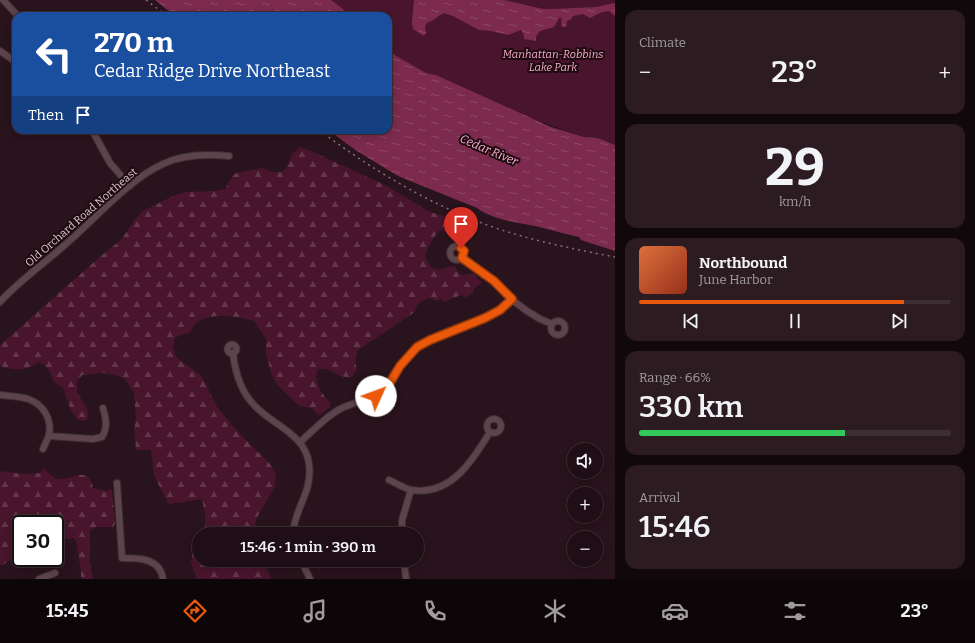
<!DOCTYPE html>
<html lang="en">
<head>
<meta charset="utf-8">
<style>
	body { margin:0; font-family:Bitter,serif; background:#2c1c22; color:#f1f3f6; height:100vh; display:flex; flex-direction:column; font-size:15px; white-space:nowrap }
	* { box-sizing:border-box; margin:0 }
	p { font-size:13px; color:#a19ca0 }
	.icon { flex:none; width:22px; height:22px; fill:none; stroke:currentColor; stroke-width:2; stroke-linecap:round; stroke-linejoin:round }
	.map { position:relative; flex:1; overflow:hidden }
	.details { display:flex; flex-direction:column; gap:10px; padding:10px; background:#11080c; width:360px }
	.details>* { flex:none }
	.top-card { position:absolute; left:12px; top:12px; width:380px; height:122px; border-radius:12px; box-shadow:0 2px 10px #0003,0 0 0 1px #3c2e34; background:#1a4fa0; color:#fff; overflow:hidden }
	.fabs { position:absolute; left:567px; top:443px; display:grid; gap:8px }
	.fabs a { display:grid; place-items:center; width:36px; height:36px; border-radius:50%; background:#1f0e15; box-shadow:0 2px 10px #0003,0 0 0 1px #3c2e34; font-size:20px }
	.speed { position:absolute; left:12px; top:515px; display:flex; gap:8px; font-size:20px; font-weight:700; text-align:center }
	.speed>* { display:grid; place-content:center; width:52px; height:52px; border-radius:50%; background:#1f0e15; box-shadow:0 2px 10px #0003,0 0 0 1px #3c2e34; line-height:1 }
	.speed .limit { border:2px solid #111; border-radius:6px; background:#fff; color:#111 }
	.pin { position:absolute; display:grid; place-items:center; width:34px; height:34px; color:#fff; margin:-41px -17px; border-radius:50% 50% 50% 0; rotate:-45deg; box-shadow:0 0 4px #0007 }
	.pin .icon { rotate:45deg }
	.me { position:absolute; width:44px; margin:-22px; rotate:47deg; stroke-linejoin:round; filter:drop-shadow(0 0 3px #0008) }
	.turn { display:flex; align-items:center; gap:14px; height:84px; padding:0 16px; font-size:18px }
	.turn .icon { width:52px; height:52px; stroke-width:2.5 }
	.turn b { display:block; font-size:28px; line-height:34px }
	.then { display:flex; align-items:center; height:38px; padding:0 16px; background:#0003; gap:8px; font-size:15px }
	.big { font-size:30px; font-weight:600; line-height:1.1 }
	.details .widget { flex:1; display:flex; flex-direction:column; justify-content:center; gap:6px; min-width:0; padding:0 14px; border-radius:12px; background:#2c1c22 }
	.details .dial { align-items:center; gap:0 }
	.dial b { font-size:52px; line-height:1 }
	.song { display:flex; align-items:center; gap:12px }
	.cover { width:48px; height:48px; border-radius:6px; background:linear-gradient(135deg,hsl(20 70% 55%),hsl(10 70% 35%)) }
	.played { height:4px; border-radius:2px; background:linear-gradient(90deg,#ea580c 85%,#3c2e34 85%) }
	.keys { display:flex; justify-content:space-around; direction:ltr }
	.heat { display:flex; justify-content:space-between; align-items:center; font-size:22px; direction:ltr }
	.charge { height:6px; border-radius:3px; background:linear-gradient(90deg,#34c759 66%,#3c2e34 0) }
	.trip { position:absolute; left:192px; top:527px; width:232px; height:40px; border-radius:20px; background:#1f0e15; box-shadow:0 2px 10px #0003,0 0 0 1px #3c2e34; font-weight:600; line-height:40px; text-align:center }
	.dock { display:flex; height:64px; justify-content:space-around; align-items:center; background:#0c0608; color:#a19ca0 }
	.dock .icon { width:28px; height:28px }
	.dock .active { color:#ea580c }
	.dock b { font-size:18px; color:#f1f3f6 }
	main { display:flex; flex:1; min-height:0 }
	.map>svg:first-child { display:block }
	.forest { fill:url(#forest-firs) }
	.park { fill:#49152c }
	.water { fill:url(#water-ripples) }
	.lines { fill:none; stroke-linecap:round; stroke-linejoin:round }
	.minor-casing { stroke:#3d2f33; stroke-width:8 }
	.minor { stroke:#5d434c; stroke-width:6 }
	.rail { stroke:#847279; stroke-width:1.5; stroke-dasharray:2 4; stroke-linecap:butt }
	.route-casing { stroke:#983908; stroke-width:10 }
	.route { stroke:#ea580c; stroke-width:7 }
	.labels { text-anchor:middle; stroke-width:4; stroke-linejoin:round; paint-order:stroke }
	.park-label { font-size:11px; font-style:italic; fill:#f4adc6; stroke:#1f0a12 }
	.street-label { font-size:11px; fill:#dccdd2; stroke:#1f0a12 }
	.water-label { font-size:12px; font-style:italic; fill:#f9b2cb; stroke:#1f0a12 }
</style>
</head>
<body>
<main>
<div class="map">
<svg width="615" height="579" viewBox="0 0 615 579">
	<defs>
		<pattern id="forest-firs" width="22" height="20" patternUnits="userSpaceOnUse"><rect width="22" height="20" fill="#49152c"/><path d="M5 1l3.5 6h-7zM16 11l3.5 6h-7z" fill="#63364a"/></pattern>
		<pattern id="water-ripples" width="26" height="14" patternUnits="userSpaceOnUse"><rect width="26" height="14" fill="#7c2b4e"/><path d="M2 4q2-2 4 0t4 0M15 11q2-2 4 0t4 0" fill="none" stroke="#8e4967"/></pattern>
	</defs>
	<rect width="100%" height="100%" fill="#29131c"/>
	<!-- forest -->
	<g class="forest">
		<path d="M300 147 311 151 385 185 430 212 451 218 463 224 466 227V234L464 240 441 230C435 233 426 251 425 257 435 277 439 267 455 266L458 272 462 275 473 273 479 280 482 282 474 289 473 293 465 298 461 295 443 302 442 299 436 301 432 298C425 299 415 302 415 312L358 350 355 361 357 370 352 377C336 379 332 367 318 369 312 380 322 395 331 403 329 410 324 412 318 415L312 408 299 406 278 386 272 376 266 354V339L254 321C237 316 215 312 199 321 195 323 192 329 189 333L183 334 175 338 173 347 175 355 182 362 201 375 217 407 236 430 270 464 276 474 275 486 256 519 255 534H205V514L202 499 169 504 162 492 157 481 154 476 151 450H136L134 429 136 419 134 393 125 379 115 375 103 373 82 375 77 382V392L87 409 89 417 85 421 78 420 71 411 63 388 53 381C51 372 48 367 39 362 25 371 16 371 0 366V345L102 255 121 240 136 218 143 211 173 196 186 192 215 191 225 189 232 177 236 173 263 168 272 172H282L287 167 292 154Z"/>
		<path d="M43 468C48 472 53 479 59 479 72 480 89 464 93 488L106 491 112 489 115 524 113 527H96L90 530V563L93 579H81V571L76 541 74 538 55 541V524H21V555L0 566V471L24 474 40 473Z"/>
		<path d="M199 543V560H264L271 579H197L191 563 193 548Z"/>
	</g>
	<!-- park -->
	<path class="park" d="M331 0H615V145L598 138 584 137 575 134 512 111 436 75 426 73 398 57 388 50V16H349L343 9Z"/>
	<!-- water -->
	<g class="water">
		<path d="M155 0H331L343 9 349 16H175Z"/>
		<path d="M414 0H504L543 9H555L596 7 615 3V16L609 11 602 12 590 18 583 14 573 16 571 19 567 21 566 27H562L561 18 560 17 554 27 540 31 536 36V41L524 39V35L521 30 508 35 491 31 479 30 453 16 444 13C437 16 434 21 427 23L425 26 426 33 424 36 413 29 412 22Z"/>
		<path d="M388 50 398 57 426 73 436 75 551 127 584 137 598 138 615 145V251L581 240 579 237C561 233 543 227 524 224 509 221 490 218 477 208L398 176 357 151 328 130H388Z"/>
	</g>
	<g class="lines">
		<!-- minor casing -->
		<g class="minor-casing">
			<g id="minor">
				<path d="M3 0 18 16"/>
				<path d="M0 51 16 62"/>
				<path d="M92 130 110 163 130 186"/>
				<circle cx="457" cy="253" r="7"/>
				<path d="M462 258 494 281 511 299 527 311 540 319 552 324"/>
				<path d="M0 302C20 280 45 263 67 243 95 219 129 179 163 164 184 154 207 154 229 156"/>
				<circle cx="558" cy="328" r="7"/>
				<circle cx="232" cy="349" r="4.5"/>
				<path d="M233 353C235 372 241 392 255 406 273 425 306 435 309 464 313 493 294 508 293 534"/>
				<path d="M0 395C9 396 20 396 28 399 43 404 52 419 49 434 48 439 45 444 43 449"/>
				<circle cx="494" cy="426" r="7"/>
				<path d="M49 436 93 439 102 437C108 427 106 419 103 408"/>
				<path d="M300 442C313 431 325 417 340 409 356 401 372 400 386 388 390 384 392 379 395 375 401 365 408 354 418 347 441 330 473 326 498 311 503 308 507 303 511 299"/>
				<path d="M389 480C396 483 405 489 412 490 451 496 473 460 490 432"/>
				<path d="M117 483 122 558C139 558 160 558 163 579"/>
				<path d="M402 534V520L411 490"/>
				<path d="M301 560 310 579"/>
				<path d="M404 560 406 579"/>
				<path d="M39 579 55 573"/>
			</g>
		</g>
		<!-- minor -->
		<use href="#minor" class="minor"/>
		<!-- rail -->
		<g class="rail">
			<path d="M146 0 167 16"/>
			<path d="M319 130C367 166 417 197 474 220 519 238 568 248 615 257"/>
		</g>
	</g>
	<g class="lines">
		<!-- route casing -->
		<g class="route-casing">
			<path id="route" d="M376 396 388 386 400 366 417 347 430 340 485 318 500 310 512 299 494 281 462 258 464 251 461 248"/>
		</g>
		<!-- route -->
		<use href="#route" class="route"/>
	</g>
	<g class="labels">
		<!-- park labels -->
		<g class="park-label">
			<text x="553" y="58">Manhattan-Robbins<tspan x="553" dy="13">Lake Park</tspan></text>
		</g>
		<!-- street labels -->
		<g class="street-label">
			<text transform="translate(81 217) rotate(-41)" y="4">Old Orchard Road Northeast</text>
		</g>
		<!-- water labels -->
		<g class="water-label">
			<text transform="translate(489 150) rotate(23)" y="4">Cedar River</text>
		</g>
	</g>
</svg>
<div class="fabs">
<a><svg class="icon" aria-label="sound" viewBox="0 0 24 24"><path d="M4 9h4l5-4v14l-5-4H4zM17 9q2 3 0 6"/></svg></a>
<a>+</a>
<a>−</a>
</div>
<div class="speed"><div class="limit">30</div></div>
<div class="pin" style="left:461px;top:248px;background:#d93025"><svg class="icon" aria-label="arrive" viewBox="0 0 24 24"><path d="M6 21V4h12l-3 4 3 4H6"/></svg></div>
<svg class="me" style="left:376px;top:396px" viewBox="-20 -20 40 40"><circle r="19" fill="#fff"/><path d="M0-13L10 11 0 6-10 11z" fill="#ea580c"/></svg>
<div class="trip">15:46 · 1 min · 390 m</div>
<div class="top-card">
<div class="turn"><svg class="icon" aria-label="left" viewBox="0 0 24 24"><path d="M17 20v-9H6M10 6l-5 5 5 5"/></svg><div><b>270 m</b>Cedar Ridge Drive Northeast</div></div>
<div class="then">Then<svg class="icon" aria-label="arrive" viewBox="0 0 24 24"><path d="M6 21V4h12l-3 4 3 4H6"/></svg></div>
</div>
</div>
<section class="details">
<div class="widget"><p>Climate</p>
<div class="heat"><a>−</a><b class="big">23°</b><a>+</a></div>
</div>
<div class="widget dial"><b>29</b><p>km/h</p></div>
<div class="widget">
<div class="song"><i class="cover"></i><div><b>Northbound</b><p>June Harbor</p></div></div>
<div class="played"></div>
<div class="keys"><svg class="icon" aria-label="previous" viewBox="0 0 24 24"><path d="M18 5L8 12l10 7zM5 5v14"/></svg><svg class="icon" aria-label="pause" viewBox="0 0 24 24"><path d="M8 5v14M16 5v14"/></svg><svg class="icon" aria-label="next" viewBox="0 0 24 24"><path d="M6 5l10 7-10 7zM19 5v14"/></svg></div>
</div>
<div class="widget"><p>Range · 66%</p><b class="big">330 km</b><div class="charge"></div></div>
<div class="widget"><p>Arrival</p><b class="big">15:46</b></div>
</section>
</main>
<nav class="dock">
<b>15:45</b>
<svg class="icon active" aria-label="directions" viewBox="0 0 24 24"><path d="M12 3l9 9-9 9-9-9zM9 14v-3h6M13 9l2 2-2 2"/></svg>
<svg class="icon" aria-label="music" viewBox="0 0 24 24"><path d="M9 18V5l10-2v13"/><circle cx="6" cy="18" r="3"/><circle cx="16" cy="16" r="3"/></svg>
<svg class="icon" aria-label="phone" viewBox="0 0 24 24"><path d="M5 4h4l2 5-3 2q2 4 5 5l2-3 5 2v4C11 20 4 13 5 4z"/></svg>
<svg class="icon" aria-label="climate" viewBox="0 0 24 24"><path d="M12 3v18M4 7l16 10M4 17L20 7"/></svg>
<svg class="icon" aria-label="car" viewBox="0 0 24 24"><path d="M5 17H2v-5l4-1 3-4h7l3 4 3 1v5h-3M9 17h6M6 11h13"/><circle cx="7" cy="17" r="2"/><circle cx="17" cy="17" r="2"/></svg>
<svg class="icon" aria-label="filters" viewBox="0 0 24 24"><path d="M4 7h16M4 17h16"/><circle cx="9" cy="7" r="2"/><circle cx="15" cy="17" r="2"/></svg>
<b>23°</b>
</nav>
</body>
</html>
